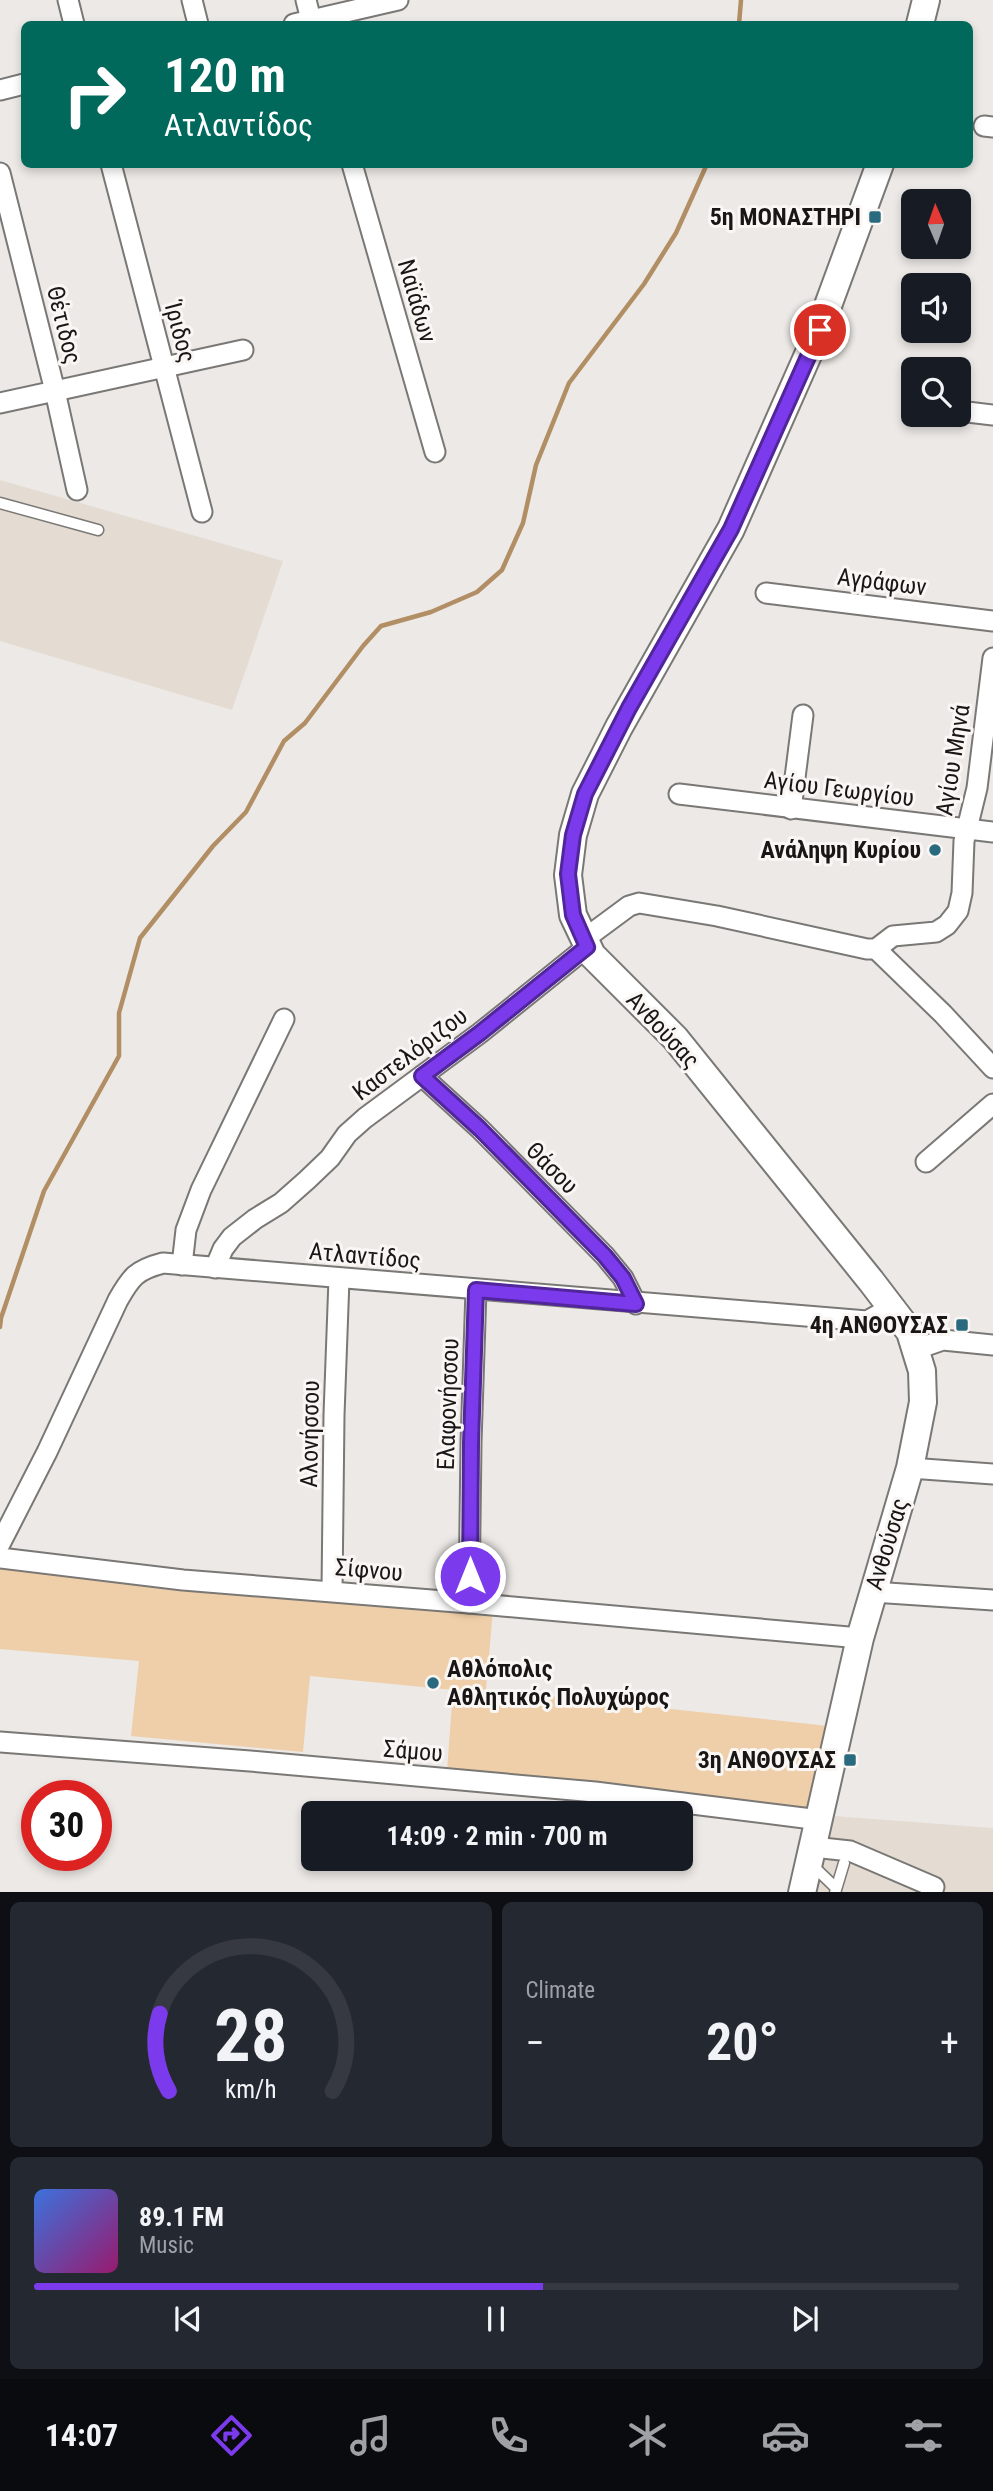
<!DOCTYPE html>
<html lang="en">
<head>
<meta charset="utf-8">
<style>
	body { margin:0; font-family:"Roboto Condensed",sans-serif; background:#242831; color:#f1f3f6; height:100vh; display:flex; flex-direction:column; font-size:26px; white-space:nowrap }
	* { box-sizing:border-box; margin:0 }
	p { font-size:23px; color:#9ea1a6 }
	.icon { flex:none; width:38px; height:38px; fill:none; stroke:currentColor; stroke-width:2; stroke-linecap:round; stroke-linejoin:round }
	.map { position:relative; height:1892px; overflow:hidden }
	.side { display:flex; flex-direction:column; gap:10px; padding:10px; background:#0d0f14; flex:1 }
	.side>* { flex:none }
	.top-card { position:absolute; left:21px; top:21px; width:952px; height:147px; border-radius:10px; box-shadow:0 4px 10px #0003; background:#00695c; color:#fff; overflow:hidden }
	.needle { width:46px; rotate:358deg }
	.buttons { position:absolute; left:901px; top:189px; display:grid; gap:14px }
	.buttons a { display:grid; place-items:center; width:70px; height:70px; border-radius:10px; background:#171b24; box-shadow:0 4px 10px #0003; font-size:35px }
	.speed { position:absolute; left:21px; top:1780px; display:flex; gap:14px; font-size:35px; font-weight:700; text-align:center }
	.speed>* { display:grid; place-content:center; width:91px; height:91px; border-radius:50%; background:#171b24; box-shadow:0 4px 10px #0003; line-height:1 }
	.speed .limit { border:10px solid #d22; background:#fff; color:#111 }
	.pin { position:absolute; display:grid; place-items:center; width:60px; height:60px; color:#fff; margin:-30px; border:4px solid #fff; border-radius:50%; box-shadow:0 2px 7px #0007 }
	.me { position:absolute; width:77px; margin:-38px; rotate:0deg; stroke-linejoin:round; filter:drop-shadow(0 0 5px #0008) }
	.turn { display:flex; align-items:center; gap:24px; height:147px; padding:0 28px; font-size:32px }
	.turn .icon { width:91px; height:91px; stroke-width:2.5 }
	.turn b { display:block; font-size:49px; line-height:60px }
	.big { font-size:52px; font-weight:700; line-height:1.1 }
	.side .tile { flex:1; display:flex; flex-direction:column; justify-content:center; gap:10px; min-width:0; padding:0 24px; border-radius:10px; background:#242831 }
	.side .dial { align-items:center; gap:0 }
	.dial svg { height:182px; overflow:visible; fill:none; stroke:#363941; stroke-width:7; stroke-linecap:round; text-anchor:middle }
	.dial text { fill:#f1f3f6; stroke:none }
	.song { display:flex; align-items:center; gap:21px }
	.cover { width:84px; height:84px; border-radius:10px; background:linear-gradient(135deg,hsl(220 70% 55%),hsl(320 70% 35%)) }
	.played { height:7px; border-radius:4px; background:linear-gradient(90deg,#7c3aed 55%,#363941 55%) }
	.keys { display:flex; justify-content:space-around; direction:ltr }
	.heat { display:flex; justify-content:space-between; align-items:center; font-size:38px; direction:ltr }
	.side .tiles { flex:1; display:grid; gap:10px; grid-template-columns:1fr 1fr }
	.tile:last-child { grid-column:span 2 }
	.trip { position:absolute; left:301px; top:1801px; width:392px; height:70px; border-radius:10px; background:#171b24; box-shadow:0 4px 10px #0003; font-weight:700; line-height:70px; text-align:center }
	.tabs { display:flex; height:112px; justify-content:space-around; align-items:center; background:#090b0e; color:#9ea1a6 }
	.tabs .icon { width:49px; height:49px }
	.tabs .on { color:#7c3aed }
	.tabs b { font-size:32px; color:#f1f3f6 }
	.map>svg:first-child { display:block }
	.built { fill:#e4dcd3 }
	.green { fill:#efcfa9 }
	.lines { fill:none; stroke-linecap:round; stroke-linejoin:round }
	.stream { stroke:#b18e63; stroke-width:4.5 }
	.lane-casing { stroke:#7a7875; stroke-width:13 }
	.street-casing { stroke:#7a7875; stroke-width:23 }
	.secondary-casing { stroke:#7a7875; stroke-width:30 }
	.lane { stroke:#fff; stroke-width:10 }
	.street { stroke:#fff; stroke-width:19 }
	.secondary { stroke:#fff; stroke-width:26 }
	.route-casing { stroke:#51269a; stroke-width:18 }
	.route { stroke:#7c3aed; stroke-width:12 }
	.poi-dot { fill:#2a6a7e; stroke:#f9f6f3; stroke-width:2.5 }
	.labels { text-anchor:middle; stroke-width:6; stroke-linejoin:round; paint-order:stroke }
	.poi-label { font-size:24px; font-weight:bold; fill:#181716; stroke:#f9f6f3; text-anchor:end }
	.street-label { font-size:24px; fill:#181716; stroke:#f9f6f3 }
</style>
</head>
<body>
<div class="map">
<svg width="993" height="1893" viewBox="0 0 993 1893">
	<rect width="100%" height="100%" fill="#ece9e6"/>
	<!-- built -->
	<g class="built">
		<path d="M0 480 283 561 232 710 0 641Z"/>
		<path d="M834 1816 993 1828V1892L816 1893Z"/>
	</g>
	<!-- green -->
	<path class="green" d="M6 1568 493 1610 486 1689 828 1726 809 1810 447 1771 453 1690 310 1676 303 1752 131 1736 139 1661 0 1649V1569Z"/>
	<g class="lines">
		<!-- stream -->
		<g class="stream">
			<path d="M739 24 741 0"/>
			<path d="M0 1327 1 1318 44 1191 119 1056V1013L140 938 213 846 246 812 284 741 305 723 363 646 381 626 431 612 477 592 502 570 523 523 536 465 569 383 644 284 676 233 707 164"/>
		</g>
		<!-- lane casing -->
		<g class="lane-casing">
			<g id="lane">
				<path d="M0 503 98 530"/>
				<path d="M811 1864 836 1888"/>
				<path d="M835 1893 844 1863"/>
			</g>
		</g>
		<!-- street casing -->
		<g class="street-casing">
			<g id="street">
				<path d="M68 0 74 24"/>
				<path d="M192 0 198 24"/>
				<path d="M306 0 312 24"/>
				<path d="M294 24 398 0"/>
				<path d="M0 90 24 84"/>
				<path d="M984 126 993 127"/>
				<path d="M111 164 202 512"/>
				<path d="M352 164 435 452"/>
				<path d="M0 173 55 391 77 490"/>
				<path d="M0 403 243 350"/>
				<path d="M959 411 993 415"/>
				<path d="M766 593 993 621"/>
				<path d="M679 794 993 832"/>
				<path d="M791 809 803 715"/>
				<path d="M583 940 629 906 639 903 717 916 867 949H876L893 936 936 932 947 925 958 911 962 893 964 841 977 788 993 658"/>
				<path d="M876 949 943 1014 993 1068"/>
				<path d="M422 1076 480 1129 605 1256 623 1278 636 1304"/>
				<path d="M926 1162 993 1104"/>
				<path d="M182 1265 186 1230 201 1190 284 1019"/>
				<path d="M215 1268 223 1249 232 1237 255 1219 281 1203 307 1180 330 1158 347 1134 365 1118 480 1033 587 947"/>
				<path d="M917 1349 943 1340 993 1345"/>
				<path d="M910 1468 993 1474"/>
				<path d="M0 1544 47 1452 118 1300C131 1277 136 1270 163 1263L867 1321 892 1307"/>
				<path d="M0 1558 183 1580 469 1603 860 1638"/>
				<path d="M332 1591 334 1415 339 1279"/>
				<path d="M873 1592 993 1600"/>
				<path d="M469 1603 471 1443 476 1290"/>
				<path d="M0 1742 250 1761 595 1792 820 1820"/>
				<path d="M813 1847 850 1851 934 1887"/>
			</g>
		</g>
		<!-- secondary casing -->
		<g class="secondary-casing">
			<g id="secondary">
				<path d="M920 24 926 0"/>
				<path d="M802 1893 860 1638 910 1468 923 1402 922 1371 910 1332 871 1281 675 1038 592 955 573 915 568 875 573 835 585 794 619 727 731 529 819 330 880 164"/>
			</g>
		</g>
		<!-- lane -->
		<use href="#lane" class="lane"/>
		<!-- street -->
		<use href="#street" class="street"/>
		<!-- secondary -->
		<use href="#secondary" class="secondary"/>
	</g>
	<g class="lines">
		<!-- route casing -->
		<g class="route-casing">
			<path id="route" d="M470 1576 471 1443 476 1290 636 1304 623 1278 605 1256 480 1129 422 1076 480 1033 587 947 573 915 568 874 573 835 585 794 629 708 731 529 820 330"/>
		</g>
		<!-- route -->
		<use href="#route" class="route"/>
	</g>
	<!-- markers -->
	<g class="poi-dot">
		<rect x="868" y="210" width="14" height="14" rx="3.5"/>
		<circle cx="935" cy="850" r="7"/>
		<rect x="955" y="1318" width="14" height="14" rx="3.5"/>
		<circle cx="433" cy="1683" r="7"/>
		<rect x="843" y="1753" width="14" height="14" rx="3.5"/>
	</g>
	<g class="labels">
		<!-- poi labels -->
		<g class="poi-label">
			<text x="861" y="225">5η ΜΟΝΑΣΤΗΡΙ</text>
			<text x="921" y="858">Ανάληψη Κυρίου</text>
			<text x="948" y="1333">4η ΑΝΘΟΥΣΑΣ</text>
			<text x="447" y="1677" text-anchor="start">Αθλόπολις<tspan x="447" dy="28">Αθλητικός Πολυχώρος</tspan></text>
			<text x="836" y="1768">3η ΑΝΘΟΥΣΑΣ</text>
		</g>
		<!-- street labels -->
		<g class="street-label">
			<text transform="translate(417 301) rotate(74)" y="8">Ναϊάδων</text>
			<text transform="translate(64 325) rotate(76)" y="8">Θέτιδος</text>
			<text transform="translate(180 332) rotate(75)" y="8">Ίριδος</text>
			<text transform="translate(882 582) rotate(7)" y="8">Αγράφων</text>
			<text transform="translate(953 760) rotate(-81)" y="8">Αγίου Μηνά</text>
			<text transform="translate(839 789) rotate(7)" y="8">Αγίου Γεωργίου</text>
			<text transform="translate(663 1030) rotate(47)" y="8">Ανθούσας</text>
			<text transform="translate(410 1054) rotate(-37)" y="8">Καστελόριζου</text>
			<text transform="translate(552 1168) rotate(45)" y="8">Θάσου</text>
			<text transform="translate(365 1256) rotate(5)" y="8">Ατλαντίδος</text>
			<text transform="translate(448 1404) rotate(-88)" y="8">Ελαφονήσσου</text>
			<text transform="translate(310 1434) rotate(-89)" y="8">Αλονήσσου</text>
			<text transform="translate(887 1544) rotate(-73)" y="8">Ανθούσας</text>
			<text transform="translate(369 1570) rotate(5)" y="8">Σίφνου</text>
			<text transform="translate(413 1751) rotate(5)" y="8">Σάμου</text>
		</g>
	</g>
</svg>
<div class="buttons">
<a><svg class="needle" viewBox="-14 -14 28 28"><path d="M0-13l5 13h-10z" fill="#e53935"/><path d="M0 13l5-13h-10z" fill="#9ea1a6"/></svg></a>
<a><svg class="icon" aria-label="sound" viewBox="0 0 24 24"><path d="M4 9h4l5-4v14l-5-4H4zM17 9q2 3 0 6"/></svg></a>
<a><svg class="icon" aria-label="search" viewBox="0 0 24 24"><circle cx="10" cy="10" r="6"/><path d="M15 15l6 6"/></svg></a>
</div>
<div class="speed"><div class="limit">30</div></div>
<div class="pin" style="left:820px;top:330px;background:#d93025"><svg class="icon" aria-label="arrive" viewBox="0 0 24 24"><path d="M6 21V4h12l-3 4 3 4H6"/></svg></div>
<svg class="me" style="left:470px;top:1576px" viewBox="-20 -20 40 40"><circle r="17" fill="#7c3aed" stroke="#fff" stroke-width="3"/><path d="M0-11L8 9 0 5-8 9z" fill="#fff"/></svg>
<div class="trip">14:09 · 2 min · 700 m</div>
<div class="top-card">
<div class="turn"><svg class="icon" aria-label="right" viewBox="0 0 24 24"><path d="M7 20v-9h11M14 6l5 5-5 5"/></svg><div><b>120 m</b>Ατλαντίδος</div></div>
</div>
</div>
<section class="side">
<div class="tiles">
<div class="tile dial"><svg viewBox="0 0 100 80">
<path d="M14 69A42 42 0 1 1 86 69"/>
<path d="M14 69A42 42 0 0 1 10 35" stroke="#7c3aed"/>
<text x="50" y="56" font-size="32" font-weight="700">28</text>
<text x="50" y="72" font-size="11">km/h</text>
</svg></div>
<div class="tile"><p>Climate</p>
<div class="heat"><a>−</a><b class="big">20°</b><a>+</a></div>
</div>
<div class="tile">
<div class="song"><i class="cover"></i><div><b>89.1 FM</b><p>Music</p></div></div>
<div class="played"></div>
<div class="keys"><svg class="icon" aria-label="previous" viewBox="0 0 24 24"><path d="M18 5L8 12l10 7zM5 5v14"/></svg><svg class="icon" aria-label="pause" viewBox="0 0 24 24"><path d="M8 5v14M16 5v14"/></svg><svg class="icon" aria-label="next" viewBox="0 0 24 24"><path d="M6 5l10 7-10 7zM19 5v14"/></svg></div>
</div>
</div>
</section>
<nav class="tabs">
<b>14:07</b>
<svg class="icon on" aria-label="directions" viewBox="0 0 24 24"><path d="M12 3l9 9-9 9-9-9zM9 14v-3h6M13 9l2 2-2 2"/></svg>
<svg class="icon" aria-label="music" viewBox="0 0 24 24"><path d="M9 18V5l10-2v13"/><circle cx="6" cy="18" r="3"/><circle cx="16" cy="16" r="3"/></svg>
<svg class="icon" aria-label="phone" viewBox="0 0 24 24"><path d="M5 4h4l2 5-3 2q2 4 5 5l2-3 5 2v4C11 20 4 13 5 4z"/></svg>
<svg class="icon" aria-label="climate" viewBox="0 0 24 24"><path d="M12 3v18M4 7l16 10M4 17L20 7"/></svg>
<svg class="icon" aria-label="car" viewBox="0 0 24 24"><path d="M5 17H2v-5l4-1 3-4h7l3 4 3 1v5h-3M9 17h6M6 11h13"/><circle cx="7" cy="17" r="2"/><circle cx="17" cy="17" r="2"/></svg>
<svg class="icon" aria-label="filters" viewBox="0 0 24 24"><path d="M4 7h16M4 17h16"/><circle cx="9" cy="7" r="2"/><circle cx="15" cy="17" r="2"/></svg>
</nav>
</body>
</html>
